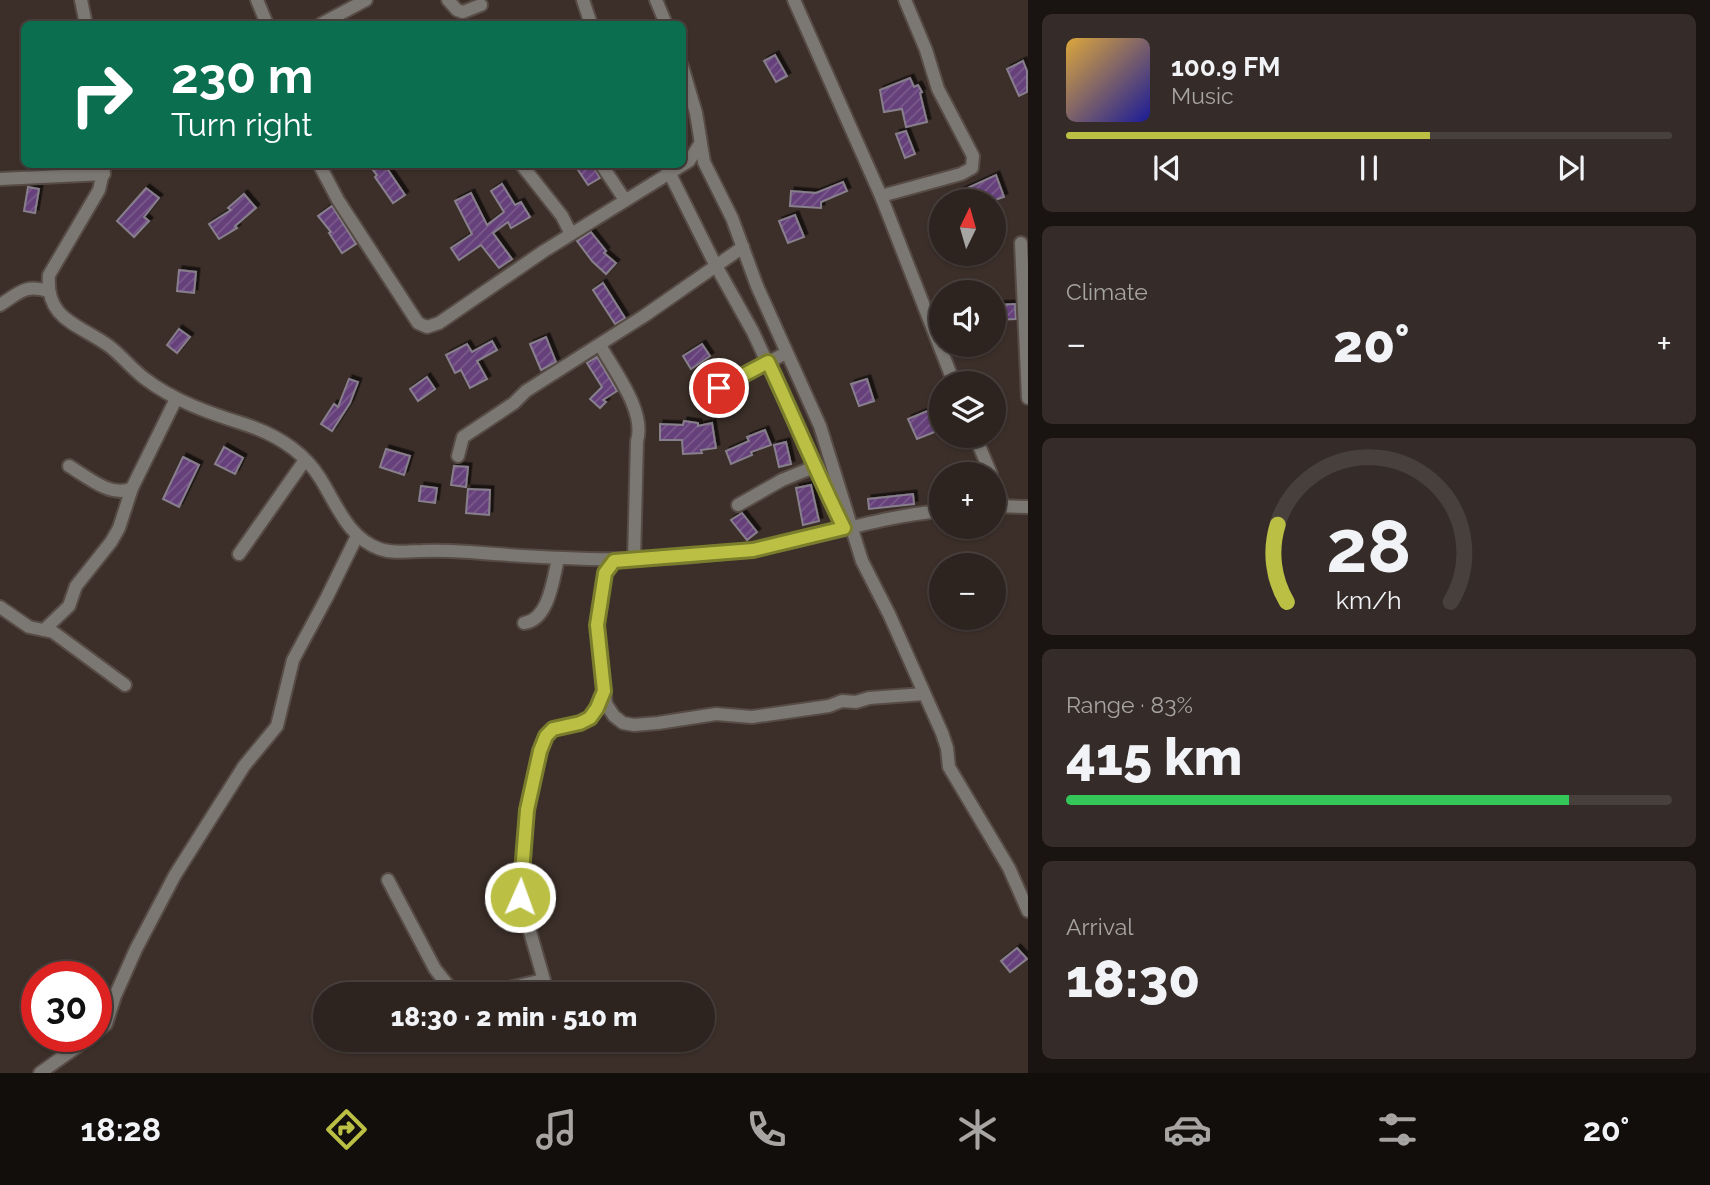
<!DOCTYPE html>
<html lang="en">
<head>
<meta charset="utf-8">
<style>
	body { margin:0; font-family:Raleway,sans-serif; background:#352b28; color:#f1f3f6; height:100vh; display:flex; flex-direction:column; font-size:26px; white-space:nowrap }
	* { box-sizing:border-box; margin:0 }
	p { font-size:23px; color:#a7a4a4 }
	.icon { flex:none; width:38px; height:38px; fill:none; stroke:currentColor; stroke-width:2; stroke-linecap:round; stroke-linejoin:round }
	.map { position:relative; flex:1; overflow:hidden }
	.drawer { display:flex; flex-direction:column; gap:14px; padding:14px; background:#191311; width:682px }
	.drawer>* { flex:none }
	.guide { position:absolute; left:21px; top:21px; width:665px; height:147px; border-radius:10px; box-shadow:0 2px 5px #0004,0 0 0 2px #48403d; background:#0b6e4f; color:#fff; overflow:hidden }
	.needle { width:46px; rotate:5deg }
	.buttons { position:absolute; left:929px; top:189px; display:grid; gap:14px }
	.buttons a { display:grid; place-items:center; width:77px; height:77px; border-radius:50%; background:#2d231f; box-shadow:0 2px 5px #0004,0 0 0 2px #48403d; font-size:35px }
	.speed { position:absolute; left:21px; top:961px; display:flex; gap:14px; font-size:35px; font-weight:700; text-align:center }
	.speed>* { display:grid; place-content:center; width:91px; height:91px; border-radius:50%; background:#2d231f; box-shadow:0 2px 5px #0004,0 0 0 2px #48403d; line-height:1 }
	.speed .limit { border:10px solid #d22; background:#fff; color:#111 }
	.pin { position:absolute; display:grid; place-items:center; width:60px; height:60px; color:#fff; margin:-30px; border:4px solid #fff; border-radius:50%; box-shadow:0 2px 7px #0007 }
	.me { position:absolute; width:77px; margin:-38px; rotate:2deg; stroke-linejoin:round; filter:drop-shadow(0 0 5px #0008) }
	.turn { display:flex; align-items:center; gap:24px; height:147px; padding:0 35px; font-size:32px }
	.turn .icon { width:91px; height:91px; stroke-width:2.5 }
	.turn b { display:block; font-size:49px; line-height:60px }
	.big { font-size:52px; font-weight:800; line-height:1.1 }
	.drawer .tile { flex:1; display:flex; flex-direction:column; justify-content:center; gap:10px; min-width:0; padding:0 24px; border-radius:10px; background:#352b28 }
	.drawer .dial { align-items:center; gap:0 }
	.dial svg { height:182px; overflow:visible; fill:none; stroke:#48403d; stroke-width:7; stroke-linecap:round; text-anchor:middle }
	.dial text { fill:#f1f3f6; stroke:none }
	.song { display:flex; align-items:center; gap:21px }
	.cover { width:84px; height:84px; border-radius:10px; background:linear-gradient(135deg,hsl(40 70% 55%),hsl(240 70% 35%)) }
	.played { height:7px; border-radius:4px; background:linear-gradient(90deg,#bbc044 60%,#48403d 60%) }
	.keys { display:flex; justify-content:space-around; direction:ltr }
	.heat { display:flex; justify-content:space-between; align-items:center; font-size:38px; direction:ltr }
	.charge { height:10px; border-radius:5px; background:linear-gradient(90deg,#34c759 83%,#48403d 0) }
	.trip { position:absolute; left:313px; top:982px; width:402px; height:70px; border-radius:35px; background:#2d231f; box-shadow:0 2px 5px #0004,0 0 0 2px #48403d; font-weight:800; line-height:70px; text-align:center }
	.menu { display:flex; height:112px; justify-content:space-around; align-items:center; background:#120e0c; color:#a7a4a4 }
	.menu .icon { width:49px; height:49px }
	.menu .on { color:#bbc044 }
	.menu b { font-size:32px; color:#f1f3f6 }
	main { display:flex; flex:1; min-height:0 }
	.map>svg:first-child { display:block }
	.building { fill:url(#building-hatch); stroke:#877f8c; stroke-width:2; filter:url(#shadow) }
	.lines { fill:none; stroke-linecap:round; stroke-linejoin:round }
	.street-casing { stroke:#574b45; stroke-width:16 }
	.street { stroke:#7b7772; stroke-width:12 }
	.route-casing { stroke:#7a7d2c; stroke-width:18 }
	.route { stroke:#bbc044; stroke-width:12 }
</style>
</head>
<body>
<main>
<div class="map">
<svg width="1028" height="1073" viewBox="0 0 1028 1073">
	<defs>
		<pattern id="building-hatch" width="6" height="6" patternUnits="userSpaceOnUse" patternTransform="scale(1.75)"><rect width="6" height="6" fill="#65407a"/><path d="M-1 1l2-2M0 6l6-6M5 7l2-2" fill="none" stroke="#7b5b8c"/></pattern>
		<filter id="shadow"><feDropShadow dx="3.5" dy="-3.5" stdDeviation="0" flood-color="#0009"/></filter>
	</defs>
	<rect width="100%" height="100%" fill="#3c2f29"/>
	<!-- building -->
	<g class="building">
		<path d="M775 55 787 76 776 82 764 61Z"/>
		<path d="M1023 61 1027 71V92L1019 96 1007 69Z"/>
		<path d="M910 78 914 87 918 85 922 92 920 93 927 122 906 127 902 109 884 112 880 90Z"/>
		<path d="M906 131 915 154 905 158 896 134Z"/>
		<path d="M368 164H384L405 195 393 203 375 177 377 175Z"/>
		<path d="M574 164H592L600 178 588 185Z"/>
		<path d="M996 175 1004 197 992 201H988L987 198 978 201H965L961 191Z"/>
		<path d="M843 182 847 191 821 202V208L790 206 791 191 816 193Z"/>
		<path d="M502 184 515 205 521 202 530 217 511 228 508 222 493 233 512 259 499 268 481 245 459 260 451 248 472 234 455 201 471 193 487 225 504 212 491 191Z"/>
		<path d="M28 187 39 189 35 213 24 211Z"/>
		<path d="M146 188 159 198 144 217 149 221 134 237 117 221Z"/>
		<path d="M244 194 256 208 235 226 237 228 219 239 209 224 231 210 228 208Z"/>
		<path d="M332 206 356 244 342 253 329 233 331 232 318 216Z"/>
		<path d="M795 215 804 237 788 243 779 221Z"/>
		<path d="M591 232 606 251 604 253 616 263 606 274 592 261 577 241Z"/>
		<path d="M179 270 196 272 194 293 177 291Z"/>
		<path d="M603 283 625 318 615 324 593 290Z"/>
		<path d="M1015 304 1016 319 994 320V305Z"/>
		<path d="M179 329 190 337 177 353 167 345Z"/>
		<path d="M546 337 556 362 541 370 530 344Z"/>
		<path d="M492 341 497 350 477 361 487 379 470 388 461 370 455 373 446 355 467 344 472 352Z"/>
		<path d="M702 344 710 356 691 369 683 356Z"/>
		<path d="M597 357 617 391 603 400 606 402 600 408 590 399 602 387 587 363Z"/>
		<path d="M427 377 435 389 418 401 410 389Z"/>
		<path d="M349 379 358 382 350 403 332 431 321 424 334 404 338 407Z"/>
		<path d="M867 379 874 401 859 406 851 384Z"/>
		<path d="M942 405V429L917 439 908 419Z"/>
		<path d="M684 421 698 423V426L712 423 716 448 701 450 702 453 683 454 682 440H660V424L683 425Z"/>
		<path d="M765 430 771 445 751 452 752 455 731 464 726 451 749 441 747 437Z"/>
		<path d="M786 442 791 464 779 467 774 445Z"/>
		<path d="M224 447 243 458 235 474 215 464Z"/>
		<path d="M386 449 410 456 404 475 380 467Z"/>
		<path d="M183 457 199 465 179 507 163 499Z"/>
		<path d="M454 466 468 467 466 487 451 485Z"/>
		<path d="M811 485 819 521 803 525 796 488Z"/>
		<path d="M421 486 437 488 435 503 419 501Z"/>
		<path d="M468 489 490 490 489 515 466 513Z"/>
		<path d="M913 494 914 504 869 509 868 499Z"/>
		<path d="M742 513 757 532 747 540 731 520Z"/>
		<path d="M1017 948 1027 959 1010 972 1001 961Z"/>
	</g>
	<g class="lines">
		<!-- street casing -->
		<g class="street-casing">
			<g id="street">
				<path d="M81 0 86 24"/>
				<path d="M257 0 267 24"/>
				<path d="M448 0 457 10 463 12 481 5"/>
				<path d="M583 0 591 24"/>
				<path d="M656 0 666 24"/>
				<path d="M794 0 881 196 954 383"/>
				<path d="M321 24 366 0"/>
				<path d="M682 66 696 113 704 162 732 218 757 286 820 426 862 561 889 614 942 733 947 748 949 767 1009 868 1028 911"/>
				<path d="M105 164 99 190 49 275C45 320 79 324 109 346 121 355 131 368 144 378 174 401 209 413 244 424 275 434 303 451 320 478 337 505 348 538 380 549 394 554 407 551 422 551 438 550 454 551 470 552 566 560 659 564 755 549 818 539 878 516 942 511"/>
				<path d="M319 164 338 200 418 323 427 327 439 323 544 251 689 161 700 144"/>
				<path d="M521 164 562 216 571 234"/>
				<path d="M601 164 625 200"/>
				<path d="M665 164 715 264 753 332 844 528"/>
				<path d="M0 179 104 174"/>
				<path d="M881 196 961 174 972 168 973 156 938 89 926 50 905 0"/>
				<path d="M1021 243 1028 398"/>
				<path d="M0 305C19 293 25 284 48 291"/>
				<path d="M600 345C614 371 646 411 637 441L634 560"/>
				<path d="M703 378 711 389 715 390 786 353"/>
				<path d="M975 436 991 474"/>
				<path d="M458 456 463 437 514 403 526 391 644 316 743 247"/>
				<path d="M69 466C86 476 112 499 132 488L176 399"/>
				<path d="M994 482 1003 505"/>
				<path d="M738 505 782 480 814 467"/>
				<path d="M994 506 1028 507"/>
				<path d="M239 554 305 460"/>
				<path d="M614 561 605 573 597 625 606 704 614 716 623 723 634 725 658 723 716 714 752 717 829 706 842 701 856 702 869 698 924 694"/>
				<path d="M0 607 29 627 53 632 125 685"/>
				<path d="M524 623C549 620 553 579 558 559"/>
				<path d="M44 630 69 606 76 586 111 542 119 528 132 488"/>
				<path d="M388 880 435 969 455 994"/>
				<path d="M484 994 543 980"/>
				<path d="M548 994 520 897 527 810 540 751 546 736 553 729 580 723 590 718 597 707 603 692"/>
				<path d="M96 1032 106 1024 115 996 136 949 175 875 244 766 277 726 293 660 327 597 357 536"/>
				<path d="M40 1073 92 1036"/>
			</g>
		</g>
		<!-- street -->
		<use href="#street" class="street"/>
	</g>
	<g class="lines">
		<!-- route casing -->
		<g class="route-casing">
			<path id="route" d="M520 897 527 810 540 751 546 736 553 729 580 723 590 718 597 708 604 691 597 625 605 573 614 561 753 550 844 528C817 474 794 417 768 362L719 388"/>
		</g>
		<!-- route -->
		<use href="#route" class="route"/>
	</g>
</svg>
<div class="buttons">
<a><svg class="needle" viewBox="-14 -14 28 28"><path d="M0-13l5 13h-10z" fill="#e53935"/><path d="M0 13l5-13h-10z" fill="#a7a4a4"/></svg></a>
<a><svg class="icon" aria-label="sound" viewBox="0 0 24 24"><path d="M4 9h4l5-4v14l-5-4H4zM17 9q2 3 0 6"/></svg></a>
<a><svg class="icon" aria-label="layers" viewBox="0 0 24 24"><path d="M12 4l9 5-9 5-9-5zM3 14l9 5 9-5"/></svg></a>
<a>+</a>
<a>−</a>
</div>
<div class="speed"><div class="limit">30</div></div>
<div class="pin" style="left:719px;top:388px;background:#d93025"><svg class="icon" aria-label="arrive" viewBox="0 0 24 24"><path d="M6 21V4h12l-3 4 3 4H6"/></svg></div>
<svg class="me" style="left:520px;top:897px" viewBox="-20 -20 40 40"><circle r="17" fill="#bbc044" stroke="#fff" stroke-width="3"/><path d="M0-11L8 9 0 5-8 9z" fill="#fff"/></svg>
<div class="trip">18:30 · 2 min · 510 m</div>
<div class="guide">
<div class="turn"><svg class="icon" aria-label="right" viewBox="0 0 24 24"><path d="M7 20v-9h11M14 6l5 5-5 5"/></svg><div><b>230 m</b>Turn right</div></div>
</div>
</div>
<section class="drawer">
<div class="tile">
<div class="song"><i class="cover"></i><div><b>100.9 FM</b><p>Music</p></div></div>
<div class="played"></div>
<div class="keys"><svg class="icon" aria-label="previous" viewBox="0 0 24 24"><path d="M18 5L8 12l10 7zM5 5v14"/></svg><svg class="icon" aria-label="pause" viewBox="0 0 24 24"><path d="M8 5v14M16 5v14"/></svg><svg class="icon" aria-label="next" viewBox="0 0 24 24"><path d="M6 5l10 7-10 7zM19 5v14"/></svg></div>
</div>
<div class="tile"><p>Climate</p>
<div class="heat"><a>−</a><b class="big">20°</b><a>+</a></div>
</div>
<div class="tile dial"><svg viewBox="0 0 100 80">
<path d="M14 69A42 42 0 1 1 86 69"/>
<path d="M14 69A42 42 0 0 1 10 35" stroke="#bbc044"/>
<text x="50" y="56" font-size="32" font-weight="700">28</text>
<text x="50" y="72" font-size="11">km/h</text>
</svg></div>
<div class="tile"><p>Range · 83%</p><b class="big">415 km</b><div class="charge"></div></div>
<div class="tile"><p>Arrival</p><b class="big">18:30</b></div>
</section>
</main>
<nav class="menu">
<b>18:28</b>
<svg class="icon on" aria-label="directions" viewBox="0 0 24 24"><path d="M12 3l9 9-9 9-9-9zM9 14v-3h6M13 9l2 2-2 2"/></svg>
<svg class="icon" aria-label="music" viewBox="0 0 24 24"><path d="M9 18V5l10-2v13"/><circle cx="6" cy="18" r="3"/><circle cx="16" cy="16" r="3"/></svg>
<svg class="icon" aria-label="phone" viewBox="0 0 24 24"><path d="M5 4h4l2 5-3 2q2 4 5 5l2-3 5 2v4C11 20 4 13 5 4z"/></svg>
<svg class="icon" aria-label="climate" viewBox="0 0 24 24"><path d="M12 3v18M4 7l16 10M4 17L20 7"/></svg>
<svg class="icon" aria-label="car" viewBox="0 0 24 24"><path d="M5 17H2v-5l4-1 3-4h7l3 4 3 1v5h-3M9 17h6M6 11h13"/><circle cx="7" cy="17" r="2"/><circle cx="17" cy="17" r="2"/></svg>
<svg class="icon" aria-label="filters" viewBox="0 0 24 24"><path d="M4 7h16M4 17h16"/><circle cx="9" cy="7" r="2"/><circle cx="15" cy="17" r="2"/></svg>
<b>20°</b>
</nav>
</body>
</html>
